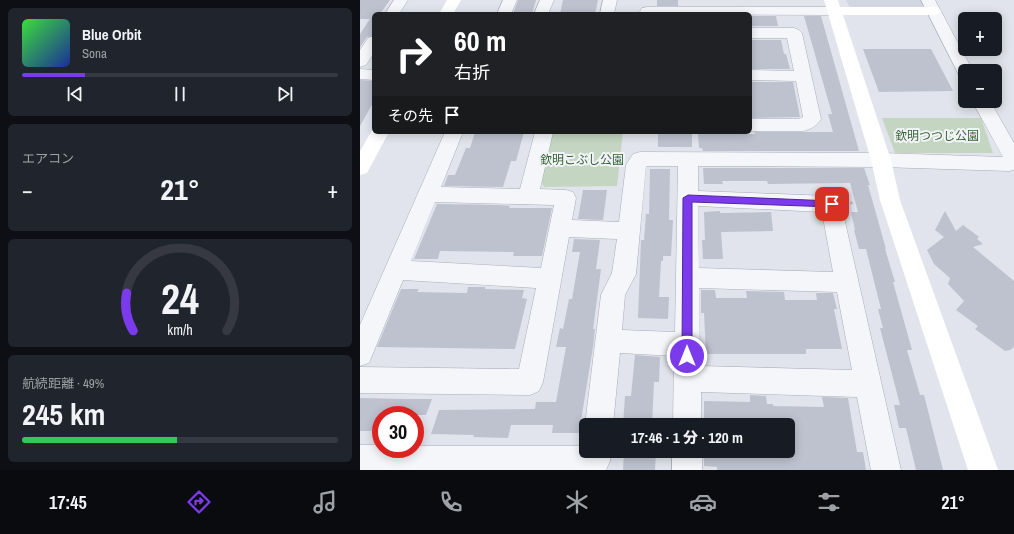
<!DOCTYPE html>
<html lang="ja">
<head>
<meta charset="utf-8">
<style>
	body { margin:0; font-family:"Archivo Narrow","Noto Sans JP",sans-serif; background:#20242c; color:#f1f3f6; height:100vh; display:flex; flex-direction:column; font-size:15px; white-space:nowrap }
	* { box-sizing:border-box; margin:0 }
	p { font-size:13px; color:#9ea1a6 }
	.icon { flex:none; width:22px; height:22px; fill:none; stroke:currentColor; stroke-width:2; stroke-linecap:round; stroke-linejoin:round }
	.map { position:relative; flex:1; overflow:hidden }
	.sheet { display:flex; flex-direction:column; gap:8px; padding:8px; background:#0d0f14; width:360px }
	.sheet>* { flex:none }
	.guide { position:absolute; left:12px; top:12px; width:380px; height:122px; border-radius:6px; box-shadow:0 2px 10px #0003; background:#202124; color:#fff; overflow:hidden }
	.fabs { position:absolute; left:598px; top:12px; display:grid; gap:8px }
	.fabs a { display:grid; place-items:center; width:44px; height:44px; border-radius:6px; background:#171b24; box-shadow:0 2px 10px #0003; font-size:20px }
	.speed { position:absolute; left:12px; top:406px; display:flex; gap:8px; font-size:20px; font-weight:700; text-align:center }
	.speed>* { display:grid; place-content:center; width:52px; height:52px; border-radius:50%; background:#171b24; box-shadow:0 2px 10px #0003; line-height:1 }
	.speed .limit { border:6px solid #d22; background:#fff; color:#111 }
	.pin { position:absolute; display:grid; place-items:center; width:34px; height:34px; color:#fff; margin:-17px; border-radius:8px; box-shadow:0 2px 6px #0006 }
	.me { position:absolute; width:44px; margin:-22px; rotate:0deg; stroke-linejoin:round; filter:drop-shadow(0 0 3px #0008) }
	.turn { display:flex; align-items:center; gap:14px; height:84px; padding:0 16px; font-size:18px }
	.turn .icon { width:52px; height:52px; stroke-width:2.5 }
	.turn b { display:block; font-size:28px; line-height:34px }
	.then { display:flex; align-items:center; height:38px; padding:0 16px; background:#0003; gap:8px; font-size:15px }
	.big { font-size:30px; font-weight:800; line-height:1.1 }
	.sheet .widget { flex:1; display:flex; flex-direction:column; justify-content:center; gap:6px; min-width:0; padding:0 14px; border-radius:6px; background:#20242c }
	.sheet .dial { align-items:center; gap:0 }
	.dial svg { height:104px; overflow:visible; fill:none; stroke:#363941; stroke-width:7; stroke-linecap:round; text-anchor:middle }
	.dial text { fill:#f1f3f6; stroke:none }
	.song { display:flex; align-items:center; gap:12px }
	.cover { width:48px; height:48px; border-radius:6px; background:linear-gradient(135deg,hsl(120 70% 55%),hsl(230 70% 35%)) }
	.played { height:4px; border-radius:2px; background:linear-gradient(90deg,#7c3aed 20%,#363941 20%) }
	.keys { display:flex; justify-content:space-around; direction:ltr }
	.heat { display:flex; justify-content:space-between; align-items:center; font-size:22px; direction:ltr }
	.charge { height:6px; border-radius:3px; background:linear-gradient(90deg,#34c759 49%,#363941 0) }
	.trip { position:absolute; left:219px; top:418px; width:216px; height:40px; border-radius:6px; background:#171b24; box-shadow:0 2px 10px #0003; font-weight:800; line-height:40px; text-align:center }
	.menu { display:flex; height:64px; justify-content:space-around; align-items:center; background:#090b0e; color:#9ea1a6 }
	.menu .icon { width:28px; height:28px }
	.menu .active { color:#7c3aed }
	.menu b { font-size:18px; color:#f1f3f6 }
	main { display:flex; flex:1; min-height:0 }
	.map>svg:first-child { display:block }
	.built { fill:#d2d6e1 }
	.green { fill:#c4d6c1 }
	.building { fill:#bec2cf }
	.lines { fill:none; stroke-linecap:round; stroke-linejoin:round }
	.street-casing { stroke:#a9adba; stroke-width:1 }
	.path { stroke:#bfc2ca; stroke-width:2.5; stroke-dasharray:3 3; stroke-linecap:butt }
	.street { fill:#f5f6f9; fill-rule:evenodd }
	.secondary { fill:#fff; fill-rule:evenodd }
	.route { fill:#7c3aed; stroke:#51269a }
	.labels { text-anchor:middle; stroke-width:4; stroke-linejoin:round; paint-order:stroke }
	.park-label { font-size:12px; fill:#366333; stroke:#f1f3f8 }
</style>
</head>
<body>
<main>
<section class="sheet">
<div class="widget">
<div class="song"><i class="cover"></i><div><b>Blue Orbit</b><p>Sona</p></div></div>
<div class="played"></div>
<div class="keys"><svg class="icon" aria-label="previous" viewBox="0 0 24 24"><path d="M18 5L8 12l10 7zM5 5v14"/></svg><svg class="icon" aria-label="pause" viewBox="0 0 24 24"><path d="M8 5v14M16 5v14"/></svg><svg class="icon" aria-label="next" viewBox="0 0 24 24"><path d="M6 5l10 7-10 7zM19 5v14"/></svg></div>
</div>
<div class="widget"><p>エアコン</p>
<div class="heat"><a>−</a><b class="big">21°</b><a>+</a></div>
</div>
<div class="widget dial"><svg viewBox="0 0 100 80">
<path d="M14 69A42 42 0 1 1 86 69"/>
<path d="M14 69A42 42 0 0 1 9 40" stroke="#7c3aed"/>
<text x="50" y="56" font-size="32" font-weight="700">24</text>
<text x="50" y="72" font-size="11">km/h</text>
</svg></div>
<div class="widget"><p>航続距離 · 49%</p><b class="big">245 km</b><div class="charge"></div></div>
</section>
<div class="map">
<svg width="654" height="470" viewBox="0 0 654 470">
	<rect width="100%" height="100%" fill="#e1e4ec"/>
	<!-- built -->
	<path class="built" d="M486 0H561L564 5 560 9H495L489 6Z"/>
	<!-- green -->
	<g class="green">
		<path d="M522 118H621L633 153H535Z"/>
		<path d="M190 132H263L257 186 184 187 181 180Z"/>
	</g>
	<!-- building -->
	<g class="building">
		<path d="M0 0H30L20 14H14V35L7 37 0 47V34L10 19H0Z"/>
		<path d="M158 0H176L172 14H153Z"/>
		<path d="M203 0H238L235 14H200Z"/>
		<rect x="297" y="0" width="21" height="6"/>
		<path d="M390 16H416L418 26H390Z"/>
		<path d="M444 16H461L499 151H343L342 148H339L338 134H395L394 132H473L468 114H472Z"/>
		<path d="M390 40H421L424 54H426L430 69H390Z"/>
		<path d="M503 49H571L593 91 519 92Z"/>
		<path d="M0 80 14 81V101L0 126Z"/>
		<path d="M390 82H433L440 117 392 118 390 101Z"/>
		<path d="M115 132H164L156 161H151L143 187 84 186 88 175H95L106 148H110Z"/>
		<rect x="298" y="132" width="34" height="15"/>
		<path d="M343 168H504L510 185H508L526 249H525L535 282H533L552 350H547L560 395H564L583 470H556L546 428H539L534 405H540L520 328H523L518 309H521L506 249H499L494 230H495L491 212H498L490 183 408 184 407 181H362L363 184H344Z"/>
		<path d="M290 169H310L309 220H313L311 256H303V261H301L299 297H309L308 319 278 318 281 240H284L286 214H289Z"/>
		<path d="M223 190H247L243 220 218 219Z"/>
		<path d="M77 204 138 205 150 206 149 208H192L182 256H153L154 252 80 251 78 259H54Z"/>
		<path d="M360 211V213L411 212 413 231 361 232 363 259H343L342 240H345L344 212Z"/>
		<path d="M585 211 596 231 603 225 619 237 617 239 623 244 613 247 654 281V347L650 350 645 351 615 329 618 326 596 310 604 301 588 284 590 278 574 264 567 250 584 237 575 230Z"/>
		<path d="M214 239 240 240 236 269H241L233 329H235L233 347 219 433H192L193 425H151L148 438 113 437 114 435 71 434 79 410 175 409 176 402H196L206 347H196L200 328 203 329 209 299H212L220 252H212Z"/>
		<path d="M108 287H125V289L164 290 162 298 167 299 155 349 17 347 41 289H59L57 292 107 293Z"/>
		<path d="M341 290H355L356 298H387L386 291 424 292 425 300H457L456 293H473L477 309H474L482 349H446V354H346L344 313H341Z"/>
		<path d="M275 355 300 357 299 382H294L292 425H263L265 396H271Z"/>
		<path d="M390 395 406 396 407 404H413V406L464 407 462 397 488 398 497 452H503L506 470H357V467L344 466V451H428V425H344V401L390 402Z"/>
		<path d="M0 398 47 399H72L66 415H21L16 431H0Z"/>
		<path d="M264 451H296L295 470H263Z"/>
	</g>
	<g class="lines">
		<!-- street casing -->
		<g class="street-casing">
			<g id="street">
				<path d="M34 0H48L39 14H25Z"/>
				<path d="M143 0H157L151 14H137Z"/>
				<path d="M180 0H194L188 14H174Z"/>
				<path d="M243 0H257L254 14H240Z"/>
				<path d="M561 0H575L613 71H605V76L599 75Z"/>
				<path d="M287 7H474L479 8 481 11 479 14 474 15 282 14 280 11 282 8Z"/>
				<path d="M390 28H434L439 30 442 33 461 119C457 126 451 129 443 131H390V119H439L443 117 436 81 390 80V70L434 71 427 38H390Z"/>
				<path d="M14 36V53L6 65 0 67V50L8 38Z"/>
				<path d="M0 69 14 70V80L0 79Z"/>
				<path d="M612 101H630L654 143V170L649 171 521 167 338 166V191L471 196 478 198 481 204 541 470H511L497 397 341 392V425H313L314 356 260 353 253 425H226V428L225 425 241 295 252 273 257 239 209 237 183 382 179 391 170 395 0 393V367L159 369 176 288 43 280 9 363 0 366V325L85 132H103L81 187 160 189 175 132H193L180 189 206 190 213 192 216 198 212 220 259 222 266 165 273 154 280 152 521 153 643 157ZM286 166H318L315 332 262 330 265 295 276 274ZM75 202 194 205 181 268 51 261ZM338 206 462 212 473 272 339 268ZM339 288 477 292 492 370 340 366Z"/>
				<path d="M226 441V451H251L250 461 246 470H0V445H21V449H55V446H223Z"/>
				<rect x="312" y="451" width="30" height="19"/>
			</g>
		</g>
		<!-- path -->
		<path class="path" d="M490 203 511 201"/>
		<!-- street -->
		<use href="#street" class="street"/>
		<!-- secondary -->
		<g class="secondary">
			<path d="M87 0H101L93 14H79Z"/>
			<path d="M464 0H478L480 7H574L579 8 581 11 579 14 574 15H483L531 160 540 200 638 470H608L520 200 511 160Z"/>
			<path d="M14 127V132H29L7 173 0 175V151Z"/>
		</g>
	</g>
	<!-- route -->
	<path class="route" d="M328 195 472 201 476 204 472 207 332 202V356L331 360 327 361 323 360 322 356 323 198Z"/>
	<g class="labels">
		<!-- park labels -->
		<g class="park-label">
			<text x="577" y="140">欽明つつじ公園</text>
			<text x="222" y="164">欽明こぶし公園</text>
		</g>
	</g>
</svg>
<div class="fabs">
<a>+</a>
<a>−</a>
</div>
<div class="speed"><div class="limit">30</div></div>
<div class="pin" style="left:472px;top:204px;background:#d93025"><svg class="icon" aria-label="arrive" viewBox="0 0 24 24"><path d="M6 21V4h12l-3 4 3 4H6"/></svg></div>
<svg class="me" style="left:327px;top:356px" viewBox="-20 -20 40 40"><circle r="17" fill="#7c3aed" stroke="#fff" stroke-width="3"/><path d="M0-11L8 9 0 5-8 9z" fill="#fff"/></svg>
<div class="trip">17:46 · 1 分 · 120 m</div>
<div class="guide">
<div class="turn"><svg class="icon" aria-label="right" viewBox="0 0 24 24"><path d="M7 20v-9h11M14 6l5 5-5 5"/></svg><div><b>60 m</b>右折</div></div>
<div class="then">その先<svg class="icon" aria-label="arrive" viewBox="0 0 24 24"><path d="M6 21V4h12l-3 4 3 4H6"/></svg></div>
</div>
</div>
</main>
<nav class="menu">
<b>17:45</b>
<svg class="icon active" aria-label="directions" viewBox="0 0 24 24"><path d="M12 3l9 9-9 9-9-9zM9 14v-3h6M13 9l2 2-2 2"/></svg>
<svg class="icon" aria-label="music" viewBox="0 0 24 24"><path d="M9 18V5l10-2v13"/><circle cx="6" cy="18" r="3"/><circle cx="16" cy="16" r="3"/></svg>
<svg class="icon" aria-label="phone" viewBox="0 0 24 24"><path d="M5 4h4l2 5-3 2q2 4 5 5l2-3 5 2v4C11 20 4 13 5 4z"/></svg>
<svg class="icon" aria-label="climate" viewBox="0 0 24 24"><path d="M12 3v18M4 7l16 10M4 17L20 7"/></svg>
<svg class="icon" aria-label="car" viewBox="0 0 24 24"><path d="M5 17H2v-5l4-1 3-4h7l3 4 3 1v5h-3M9 17h6M6 11h13"/><circle cx="7" cy="17" r="2"/><circle cx="17" cy="17" r="2"/></svg>
<svg class="icon" aria-label="filters" viewBox="0 0 24 24"><path d="M4 7h16M4 17h16"/><circle cx="9" cy="7" r="2"/><circle cx="15" cy="17" r="2"/></svg>
<b>21°</b>
</nav>
</body>
</html>
